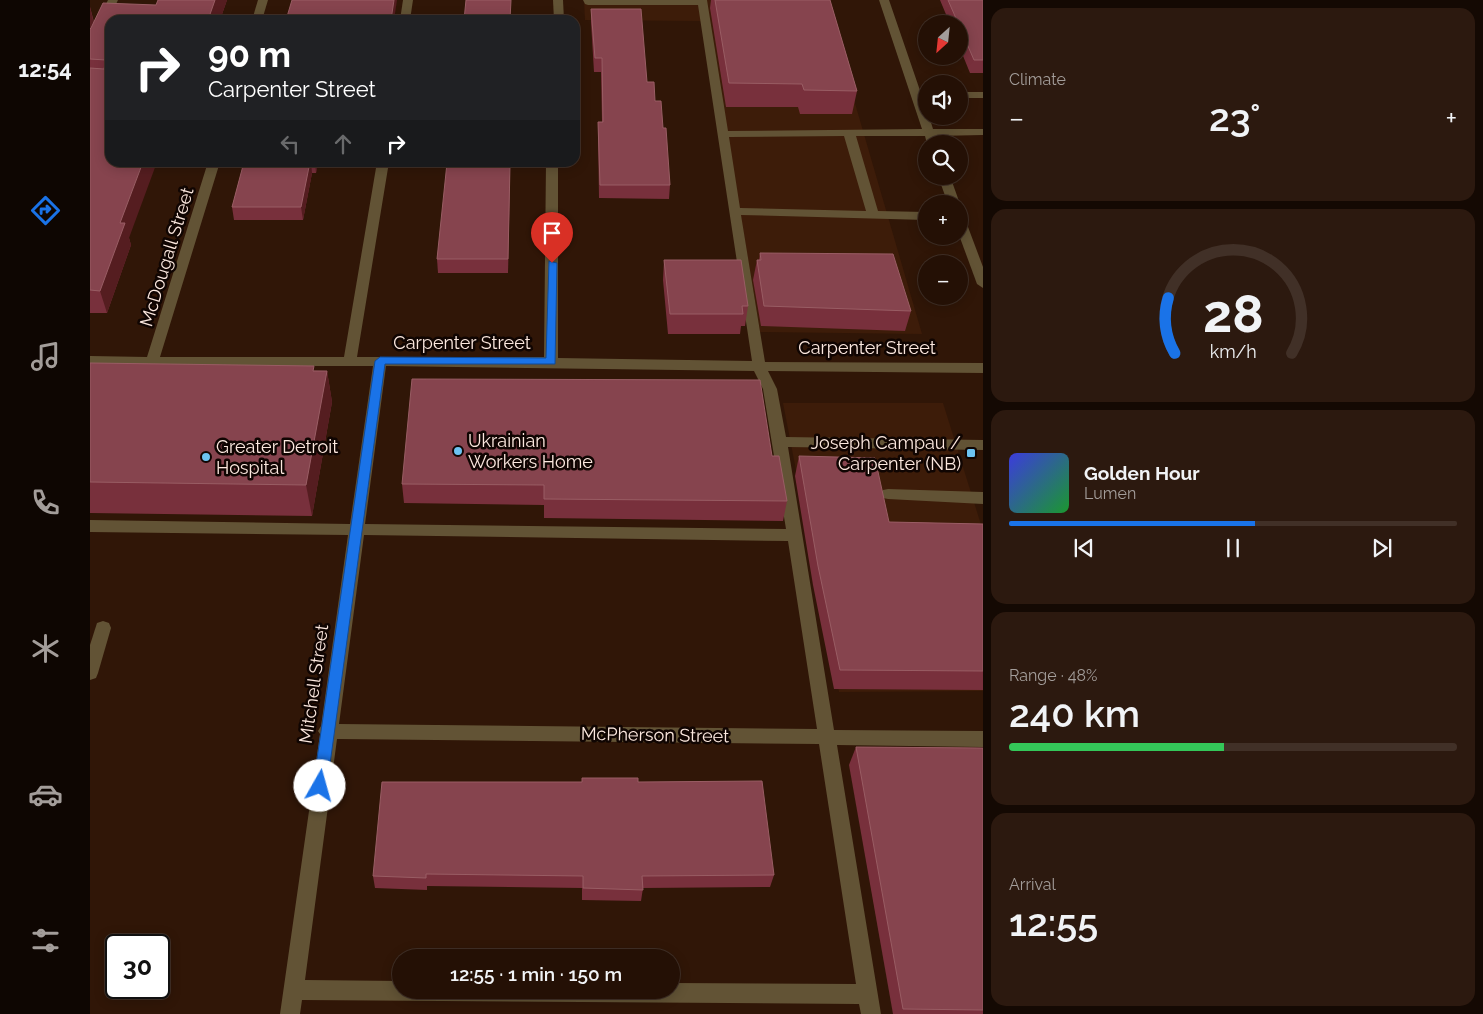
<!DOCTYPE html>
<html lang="en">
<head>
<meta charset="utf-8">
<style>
	body { margin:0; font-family:Raleway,sans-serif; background:#2c190f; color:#f1f3f6; height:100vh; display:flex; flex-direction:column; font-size:19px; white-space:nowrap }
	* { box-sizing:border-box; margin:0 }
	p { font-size:16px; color:#a39d9a }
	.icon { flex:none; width:28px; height:28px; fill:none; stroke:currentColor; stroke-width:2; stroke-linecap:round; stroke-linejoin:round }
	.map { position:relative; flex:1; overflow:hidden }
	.panel { display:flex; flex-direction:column; gap:8px; padding:8px; background:#140903; width:500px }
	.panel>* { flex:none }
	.top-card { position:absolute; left:15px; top:15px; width:475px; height:152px; border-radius:15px; box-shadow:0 2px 12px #0003,0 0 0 1px #413027; background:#202124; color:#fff; overflow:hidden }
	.needle { width:32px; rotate:207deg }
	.tools { position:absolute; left:828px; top:15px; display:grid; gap:10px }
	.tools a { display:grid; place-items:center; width:50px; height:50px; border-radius:50%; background:#241005; box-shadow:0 2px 12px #0003,0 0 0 1px #413027; font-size:25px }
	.speed { position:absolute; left:15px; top:934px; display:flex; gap:10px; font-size:25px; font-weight:700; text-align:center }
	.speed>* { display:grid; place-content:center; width:65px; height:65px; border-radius:50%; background:#241005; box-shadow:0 2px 12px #0003,0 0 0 1px #413027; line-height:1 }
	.speed .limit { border:2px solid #111; border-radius:8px; background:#fff; color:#111 }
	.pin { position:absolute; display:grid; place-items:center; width:42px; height:42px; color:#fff; margin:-51px -21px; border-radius:50% 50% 50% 0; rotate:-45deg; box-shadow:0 0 5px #0007 }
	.pin .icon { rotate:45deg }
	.me { position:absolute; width:55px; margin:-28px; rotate:7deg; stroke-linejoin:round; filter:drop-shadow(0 0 4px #0008) }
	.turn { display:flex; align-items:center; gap:18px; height:105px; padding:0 20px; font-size:22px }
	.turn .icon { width:65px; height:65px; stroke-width:2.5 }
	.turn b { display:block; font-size:35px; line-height:42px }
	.lanes { display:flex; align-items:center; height:48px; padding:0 20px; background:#0003; justify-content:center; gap:25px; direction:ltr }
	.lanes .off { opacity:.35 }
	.big { font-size:38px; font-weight:600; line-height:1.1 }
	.panel .tile { flex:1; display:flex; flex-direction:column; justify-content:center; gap:8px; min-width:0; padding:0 18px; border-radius:15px; background:#2c190f }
	.panel .dial { align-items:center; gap:0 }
	.dial svg { height:130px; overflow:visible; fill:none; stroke:#413027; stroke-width:7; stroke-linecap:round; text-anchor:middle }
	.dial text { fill:#f1f3f6; stroke:none }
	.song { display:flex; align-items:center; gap:15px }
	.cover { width:60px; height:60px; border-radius:8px; background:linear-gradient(135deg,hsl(240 70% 55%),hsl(130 70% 35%)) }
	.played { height:5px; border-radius:2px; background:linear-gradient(90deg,#1a73e8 55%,#413027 55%) }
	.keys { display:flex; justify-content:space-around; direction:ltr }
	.heat { display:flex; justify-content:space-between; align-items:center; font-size:28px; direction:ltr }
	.charge { height:8px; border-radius:4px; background:linear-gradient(90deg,#34c759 48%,#413027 0) }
	.trip { position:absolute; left:302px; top:949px; width:288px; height:50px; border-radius:25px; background:#241005; box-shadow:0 2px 12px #0003,0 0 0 1px #413027; font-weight:600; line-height:50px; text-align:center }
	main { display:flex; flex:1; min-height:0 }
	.tabs { display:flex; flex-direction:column; width:90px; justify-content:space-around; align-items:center; background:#0e0602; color:#a39d9a }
	.tabs .icon { width:35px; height:35px }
	.tabs .current { color:#1a73e8 }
	.tabs b { font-size:22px; color:#f1f3f6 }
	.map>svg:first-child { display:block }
	.built { fill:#3d1c09 }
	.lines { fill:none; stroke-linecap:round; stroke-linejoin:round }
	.minor { fill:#625335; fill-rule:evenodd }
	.wall { fill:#78303c }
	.shaded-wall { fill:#551d20 }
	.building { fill:#86444e; stroke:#995d64 }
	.route { fill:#1a73e8; stroke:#114b97 }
	.poi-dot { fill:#6cc3f2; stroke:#100502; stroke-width:2 }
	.labels { text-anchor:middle; stroke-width:5; stroke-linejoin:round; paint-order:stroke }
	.street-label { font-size:18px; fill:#fce8df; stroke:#100502 }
	.poi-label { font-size:18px; fill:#fce8df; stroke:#100502; text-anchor:start }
</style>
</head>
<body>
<main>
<nav class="tabs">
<b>12:54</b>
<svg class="icon current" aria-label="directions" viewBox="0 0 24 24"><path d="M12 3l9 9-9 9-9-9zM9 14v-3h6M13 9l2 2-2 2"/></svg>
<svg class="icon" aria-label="music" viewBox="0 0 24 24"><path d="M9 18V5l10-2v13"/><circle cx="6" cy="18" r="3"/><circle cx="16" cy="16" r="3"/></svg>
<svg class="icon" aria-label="phone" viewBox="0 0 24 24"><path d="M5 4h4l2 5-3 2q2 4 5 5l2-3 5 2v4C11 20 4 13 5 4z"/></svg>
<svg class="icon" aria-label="climate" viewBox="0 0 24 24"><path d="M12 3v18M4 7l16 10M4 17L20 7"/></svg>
<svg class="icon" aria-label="car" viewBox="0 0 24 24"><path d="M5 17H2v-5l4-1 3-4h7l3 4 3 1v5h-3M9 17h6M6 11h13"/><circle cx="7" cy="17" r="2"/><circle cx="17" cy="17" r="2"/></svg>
<svg class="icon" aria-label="filters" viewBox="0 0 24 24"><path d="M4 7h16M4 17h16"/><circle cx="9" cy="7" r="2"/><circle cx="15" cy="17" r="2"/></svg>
</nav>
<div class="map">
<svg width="893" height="1014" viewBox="0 0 893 1014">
	<rect width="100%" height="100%" fill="#301607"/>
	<!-- built -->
	<g class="built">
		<path d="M494 0H608L611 21 495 20Z"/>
		<path d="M615 0H735L832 334 670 332Z"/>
		<path d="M693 403H853L893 531V691L749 692Z"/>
	</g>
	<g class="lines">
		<!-- minor -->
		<g class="minor">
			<path d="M18 0H28L5 48 0 51V37Z"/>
			<path d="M168 0H178L172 20H162Z"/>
			<path d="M313 0H323L320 20H310Z"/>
			<path d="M463 0H473L474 20H464Z"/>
			<path d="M493 0H617L638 131 832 129 789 0H799L836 108V116H839L843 129H893V135L846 136 849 144H837L835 136H766L788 211 836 212V220L651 215 675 362 893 363V373L678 371 687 389 696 437 893 440V450L698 447 744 730 893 731V747L747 745 791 1014H771L769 1004 212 1000 210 1014H190L230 734 228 731 231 726 258 535 0 532V520L260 524 283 366H0V356L57 357 118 162H130L70 357H254L287 162H299L267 357H454L456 162H468V358L662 361 608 5H498L495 4ZM754 136 776 211 650 208 639 137ZM296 366 664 371 673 389 696 529 275 524ZM274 535 698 541 727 729 249 724ZM247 739 729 744 766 984 581 983V990H311V981L215 980Z"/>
			<rect x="869" y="92" width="24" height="6"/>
			<path d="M848 176H860L870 204 869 206V204H858Z"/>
			<path d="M869 215 875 219 893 267V288L887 284 869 235Z"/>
			<path d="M798 489 893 492V504L798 499 793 498 791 494 793 490Z"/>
			<path d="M13 621 19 623 21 628 8 673 6 678 0 680V645L7 623Z"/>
		</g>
	</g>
	<!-- wall -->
	<g class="wall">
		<path d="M137 0 130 20H20L39 238 41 245 17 313H0V7L4 22 66 5Z"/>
		<path d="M621 0H740L767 91 762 114H710L708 107H636L620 8Z"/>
		<path d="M850 0H893V73H880L869 46V24H860Z"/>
		<path d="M501 9 557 82 565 101 573 128 580 185 579 199 509 198 508 136V122H512L511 72H504L501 22Z"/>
		<path d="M154 162H228L226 173H222L213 220H144L142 207Z"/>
		<path d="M361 163 415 164 420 177 418 273H348L347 259Z"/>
		<path d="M670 253 821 311 815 331 671 326 663 280 667 260H669Z"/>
		<path d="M574 260 658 306 655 326H651L650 334H578L573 280Z"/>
		<path d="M0 363 237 371 242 402 222 516 0 513Z"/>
		<path d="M682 456 697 501 693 521 454 518V505L314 503 312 484Z"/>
		<path d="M709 456 799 522 893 524V690L744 689 723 585 705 476Z"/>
		<path d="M766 747 893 748V1014H803L759 765Z"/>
		<path d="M548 782 684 875 680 887 553 888 551 901 492 900V888L337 886V890L285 888 283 876Z"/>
	</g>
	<!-- shaded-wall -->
	<g class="shaded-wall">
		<path d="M125 0H137L130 20H118Z"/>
		<path d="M304 0H307L304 20H301Z"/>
		<path d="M0 7 4 24 0 33Z"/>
		<path d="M53 162H67L39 238 41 245 17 313 10 291 30 223Z"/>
		<path d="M220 162H221L222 173 213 220 211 207Z"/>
		<path d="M225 162H228L226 173Z"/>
		<path d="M420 164V177L418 273V259Z"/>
		<path d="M237 371 242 402 222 516 216 485Z"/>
	</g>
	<!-- building -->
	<g class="building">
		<path d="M68 0H125L118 20H20V162H53L30 223H35L10 291 0 290V68L14 69 16 60 0 59V29L1 28 13 3 66 5Z"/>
		<path d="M202 0H304L301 20H196Z"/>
		<path d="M376 0H421L420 20H374Z"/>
		<path d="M625 0H740L767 91 714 90 712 84 639 83Z"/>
		<path d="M858 0H893V60H884Z"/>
		<path d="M501 9H551L557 82H564L565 101H571L573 128H576L580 185H510L508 122H513L512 58H505Z"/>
		<path d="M154 162H220L211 207H142Z"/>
		<path d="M361 162H414V164H420L418 259H347L357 163H361Z"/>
		<path d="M670 253 803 254 821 311 674 306 667 260H671Z"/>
		<path d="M574 260H651L658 306H652L653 314H580Z"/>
		<path d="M0 363 224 366 223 371H237L216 485 0 482Z"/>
		<path d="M322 379 670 380 682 456H689L697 501 454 499V485L312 484Z"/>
		<path d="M709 456 785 458 799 522 893 524V671L750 670 728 566Z"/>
		<path d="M766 747 893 748V1010L813 1009Z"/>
		<path d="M492 778H548V782L672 781 684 875 552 876 553 890 493 888V876L336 874V878L283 876 292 782H492Z"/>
	</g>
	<!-- route -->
	<path class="route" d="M459 261 467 263 465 364H295L237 786 235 791 230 793 225 791 223 786 285 361 290 357 456 358Z"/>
	<!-- markers -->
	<g class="poi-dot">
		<circle cx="368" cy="451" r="5"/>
		<rect x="876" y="448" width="10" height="10" rx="2.5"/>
		<circle cx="116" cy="457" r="5"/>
	</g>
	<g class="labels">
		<!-- street labels -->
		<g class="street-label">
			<text transform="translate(77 257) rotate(-73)" y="6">McDougall Street</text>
			<text x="372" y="349">Carpenter Street</text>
			<text x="777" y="354">Carpenter Street</text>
			<text transform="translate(224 684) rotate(-82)" y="6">Mitchell Street</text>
			<text transform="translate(565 735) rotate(1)" y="6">McPherson Street</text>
		</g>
		<!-- poi labels -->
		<g class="poi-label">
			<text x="378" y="447">Ukrainian<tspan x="378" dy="21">Workers Home</tspan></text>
			<text x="871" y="449" text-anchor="end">Joseph Campau /<tspan x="871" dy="21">Carpenter (NB)</tspan></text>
			<text x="126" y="453">Greater Detroit<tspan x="126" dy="21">Hospital</tspan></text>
		</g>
	</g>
</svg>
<div class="tools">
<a><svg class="needle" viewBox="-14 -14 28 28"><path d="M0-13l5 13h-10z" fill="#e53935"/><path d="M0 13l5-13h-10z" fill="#a39d9a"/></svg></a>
<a><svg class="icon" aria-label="sound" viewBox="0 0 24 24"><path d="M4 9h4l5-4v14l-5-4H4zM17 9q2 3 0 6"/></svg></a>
<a><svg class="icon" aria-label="search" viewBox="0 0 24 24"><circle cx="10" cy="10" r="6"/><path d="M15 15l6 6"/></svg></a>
<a>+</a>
<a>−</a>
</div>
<div class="speed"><div class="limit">30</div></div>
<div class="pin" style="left:462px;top:263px;background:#d93025"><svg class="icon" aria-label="arrive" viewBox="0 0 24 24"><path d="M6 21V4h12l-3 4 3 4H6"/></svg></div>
<svg class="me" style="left:230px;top:786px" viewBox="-20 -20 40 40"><circle r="19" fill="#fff"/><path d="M0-13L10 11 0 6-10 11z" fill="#1a73e8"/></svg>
<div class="trip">12:55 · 1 min · 150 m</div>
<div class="top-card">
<div class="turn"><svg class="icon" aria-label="right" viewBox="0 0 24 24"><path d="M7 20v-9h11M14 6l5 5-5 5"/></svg><div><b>90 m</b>Carpenter Street</div></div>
<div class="lanes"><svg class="icon off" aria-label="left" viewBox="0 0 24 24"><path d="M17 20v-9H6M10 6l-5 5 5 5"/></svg><svg class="icon off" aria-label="ahead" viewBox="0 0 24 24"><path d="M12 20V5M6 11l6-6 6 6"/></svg><svg class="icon" aria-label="right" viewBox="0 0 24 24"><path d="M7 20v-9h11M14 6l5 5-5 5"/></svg></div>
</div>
</div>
<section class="panel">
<div class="tile"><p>Climate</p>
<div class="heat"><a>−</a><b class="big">23°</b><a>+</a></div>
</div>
<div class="tile dial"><svg viewBox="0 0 100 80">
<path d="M14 69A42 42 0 1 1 86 69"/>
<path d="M14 69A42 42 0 0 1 10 35" stroke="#1a73e8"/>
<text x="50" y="56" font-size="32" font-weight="700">28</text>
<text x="50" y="72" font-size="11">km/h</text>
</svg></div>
<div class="tile">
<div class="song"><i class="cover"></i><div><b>Golden Hour</b><p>Lumen</p></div></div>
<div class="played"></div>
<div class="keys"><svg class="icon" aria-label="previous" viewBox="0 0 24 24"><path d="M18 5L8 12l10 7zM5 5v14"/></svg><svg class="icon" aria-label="pause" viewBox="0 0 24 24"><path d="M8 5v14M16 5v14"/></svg><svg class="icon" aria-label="next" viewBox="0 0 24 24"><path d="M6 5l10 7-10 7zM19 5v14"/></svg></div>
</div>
<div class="tile"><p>Range · 48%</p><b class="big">240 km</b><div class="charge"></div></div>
<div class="tile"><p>Arrival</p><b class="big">12:55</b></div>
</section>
</main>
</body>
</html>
